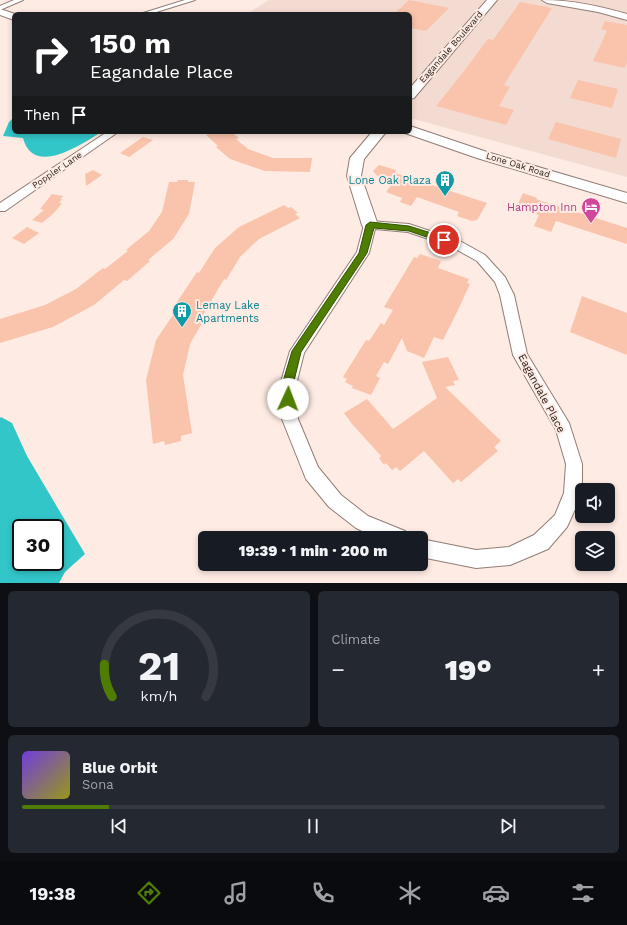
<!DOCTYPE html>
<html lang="en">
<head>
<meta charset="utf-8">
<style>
	body { margin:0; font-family:"Work Sans",sans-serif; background:#242831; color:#f1f3f6; height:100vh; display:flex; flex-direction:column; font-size:15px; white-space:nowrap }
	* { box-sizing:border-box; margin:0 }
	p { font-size:13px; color:#9ea1a6 }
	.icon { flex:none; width:22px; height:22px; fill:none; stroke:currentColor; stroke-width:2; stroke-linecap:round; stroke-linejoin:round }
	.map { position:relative; height:583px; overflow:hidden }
	.details { display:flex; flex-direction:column; gap:8px; padding:8px; background:#0d0f14; flex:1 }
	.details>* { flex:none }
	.hud { position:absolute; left:12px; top:12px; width:400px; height:122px; border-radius:6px; box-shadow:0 2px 6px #0003; background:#202124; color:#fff; overflow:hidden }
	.buttons { position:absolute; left:575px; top:483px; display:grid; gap:8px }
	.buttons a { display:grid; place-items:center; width:40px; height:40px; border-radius:6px; background:#171b24; box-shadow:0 2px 6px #0003; font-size:20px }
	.speed { position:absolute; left:12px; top:519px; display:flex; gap:8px; font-size:20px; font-weight:700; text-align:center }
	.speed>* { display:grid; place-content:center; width:52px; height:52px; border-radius:50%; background:#171b24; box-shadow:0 2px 6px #0003; line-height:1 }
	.speed .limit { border:2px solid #111; border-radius:6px; background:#fff; color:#111 }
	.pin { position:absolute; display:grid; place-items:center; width:34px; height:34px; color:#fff; margin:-17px; border:2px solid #fff; border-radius:50%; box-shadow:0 1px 4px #0007 }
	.me { position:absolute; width:44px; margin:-22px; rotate:2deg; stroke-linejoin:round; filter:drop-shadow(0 0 3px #0008) }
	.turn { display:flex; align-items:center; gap:14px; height:84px; padding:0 12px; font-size:18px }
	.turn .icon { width:52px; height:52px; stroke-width:2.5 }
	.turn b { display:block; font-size:28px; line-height:34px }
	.then { display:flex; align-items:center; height:38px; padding:0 12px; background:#0003; gap:8px; font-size:15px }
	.big { font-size:30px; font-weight:800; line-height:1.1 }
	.details .card { flex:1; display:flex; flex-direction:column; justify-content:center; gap:6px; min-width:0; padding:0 14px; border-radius:6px; background:#242831 }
	.details .dial { align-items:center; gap:0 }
	.dial svg { height:104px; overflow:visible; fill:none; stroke:#363941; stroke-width:7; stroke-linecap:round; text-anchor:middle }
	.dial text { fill:#f1f3f6; stroke:none }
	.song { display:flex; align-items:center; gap:12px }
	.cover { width:48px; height:48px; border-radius:6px; background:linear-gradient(135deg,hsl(260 70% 55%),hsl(60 70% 35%)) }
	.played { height:4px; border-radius:2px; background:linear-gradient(90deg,#4f7d02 15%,#363941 15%) }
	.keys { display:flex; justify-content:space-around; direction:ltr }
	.heat { display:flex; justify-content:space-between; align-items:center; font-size:22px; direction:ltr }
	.details .tiles { flex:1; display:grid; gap:8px; grid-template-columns:1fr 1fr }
	.card:last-child { grid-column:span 2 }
	.trip { position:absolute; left:198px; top:531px; width:230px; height:40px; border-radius:6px; background:#171b24; box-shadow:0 2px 6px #0003; font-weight:800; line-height:40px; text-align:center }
	.tabs { display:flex; height:64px; justify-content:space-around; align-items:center; background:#090b0e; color:#9ea1a6 }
	.tabs .icon { width:28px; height:28px }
	.tabs .current { color:#4f7d02 }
	.tabs b { font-size:18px; color:#f1f3f6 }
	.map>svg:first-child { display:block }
	.built { fill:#f4dbd1 }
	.water { fill:#32c6c9; fill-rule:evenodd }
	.building { fill:#fac3ab }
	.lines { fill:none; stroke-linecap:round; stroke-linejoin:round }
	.street-casing { stroke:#927d74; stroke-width:2 }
	.secondary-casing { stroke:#927d74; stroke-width:2 }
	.street { fill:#fff; fill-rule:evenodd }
	.secondary { fill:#fff; fill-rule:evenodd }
	.route { fill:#4f7d02; stroke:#335101 }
	.labels { text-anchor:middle; stroke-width:4; stroke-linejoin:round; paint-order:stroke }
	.far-street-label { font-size:9px; fill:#29211d; stroke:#feebe3 }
	.culture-label { font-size:11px; fill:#0d838f; stroke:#feebe3; text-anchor:end }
	.hotel-label { font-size:11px; fill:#b23c85; stroke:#feebe3; text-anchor:end }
	.street-label { font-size:11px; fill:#29211d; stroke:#feebe3 }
</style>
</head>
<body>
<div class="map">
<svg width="627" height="583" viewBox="0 0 627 583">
	<rect width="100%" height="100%" fill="#feebe3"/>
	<!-- built -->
	<path class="built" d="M269 0H627V177L410 118V14H247Z"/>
	<!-- water -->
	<g class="water">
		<path d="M14 117V132H101C81 145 33 177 23 138L3 136 9 122Z"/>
		<path d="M1 417 12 423 27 456 85 554 65 572 59 583H0V418ZM21 528H55V562H21Z"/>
	</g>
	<!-- building -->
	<g class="building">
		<path d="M409 0 449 8 426 31 410 28V14H394Z"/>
		<path d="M520 2 552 8 504 85 510 87 499 106 514 110 506 125 436 106 461 75 488 39 493 40Z"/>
		<path d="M605 21 627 25V63L625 68 593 61 607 31 601 29Z"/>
		<path d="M578 80 618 89 612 108 570 98Z"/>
		<path d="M556 122 621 139 616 158 548 139Z"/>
		<path d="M213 132H231L239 138 236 139 248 149 273 158H312L310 172 265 171 230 159 216 147 218 146 206 135Z"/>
		<path d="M143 137 153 140 129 157 120 153Z"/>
		<path d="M379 165 396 170 395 173 487 203 477 220 472 221 457 216 459 212 417 197 411 206 400 202 402 198 386 192 392 184 381 180 373 171Z"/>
		<path d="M93 170 102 175 86 186 85 174Z"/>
		<path d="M178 180H188V182H195L189 214 173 239 148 260 150 261 127 281 124 280 94 305 53 327 0 343V319L45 305 76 289 103 268 105 269 128 251 126 250 149 231 162 212 169 182H177Z"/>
		<path d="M523 193 537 198 536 199 627 228V244L556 221 551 232 534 226 539 215 536 214 537 212 517 206Z"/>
		<path d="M52 194 63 196 60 199H62L59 203H62L54 213 42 223 32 220 44 210 40 209Z"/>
		<path d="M284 205 288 208 291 207 298 213 295 214 300 218 259 239 240 257 226 280 224 279 203 315 206 316 190 344 183 375 192 433 181 436V441L165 445 164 441 153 444 146 380 156 340 177 309 173 308 197 272 199 273 215 248 239 227Z"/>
		<path d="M27 227 39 233 24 244 12 238Z"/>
		<path d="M420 254 441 261 438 268 469 279 467 283 470 284 456 314 443 340 434 337 424 358 407 351 402 338 388 364 384 362 376 376 380 378 371 395 352 388 353 386 345 382 347 379 343 377 366 340 369 341 381 323 384 325 393 310 384 307 414 257 417 258Z"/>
		<path d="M582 296 627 313V355L570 332Z"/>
		<path d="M448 357 459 380 453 381 455 385 445 387 501 441 494 447 498 451 461 482 458 479 453 483 424 451 400 471 396 467 392 470 386 463 384 465 379 458 381 456 352 424 344 413 367 399 393 429 437 398 422 362Z"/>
	</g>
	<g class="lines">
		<!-- street casing -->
		<g class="street-casing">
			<g id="street">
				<path d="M14 0H23L0 10V6Z"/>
				<path d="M185 0H195L150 14H140Z"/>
				<path d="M107 132H118L5 211H0V203Z"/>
				<path d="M370 221 409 224 460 241 485 255 505 277 514 295 527 354 569 423 582 464V494L567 527 548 549 510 565 476 568 421 557V539L476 550 509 547 534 535 555 515 564 493 566 464 556 430 513 355 500 295 495 282 477 261 452 247 408 232 375 229 369 253 304 353 296 385 298 419 318 467 341 495 368 516 405 531 407 538H377L356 528 329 507 306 479 282 419 280 385 290 351 357 252 364 225 366 222Z"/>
			</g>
		</g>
		<!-- secondary casing -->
		<g class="secondary-casing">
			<g id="secondary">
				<path d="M487 0H497L414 98 410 99V88Z"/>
				<path d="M542 0C572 0 599 6 627 14V20L598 12 547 3Z"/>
				<path d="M0 9 15 14 14 20 0 15Z"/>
				<path d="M410 126 487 152 627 193V203L477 158 405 133 410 132Z"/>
				<path d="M372 132H386L364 159 361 176 378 225 376 229 370 230 364 229 362 225 347 176 350 158Z"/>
			</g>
		</g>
		<!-- street -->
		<use href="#street" class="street"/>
		<!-- secondary -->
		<use href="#secondary" class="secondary"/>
	</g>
	<!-- route -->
	<path class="route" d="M370 222 409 226 447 238 448 240 444 243 409 231 374 228 367 253 301 352 293 385 294 399 292 402 288 403 285 402 282 385 292 351 359 253 366 225Z"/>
	<!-- icons -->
	<defs>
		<g id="building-pin" transform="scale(1)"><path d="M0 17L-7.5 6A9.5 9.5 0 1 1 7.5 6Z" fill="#0f9aa8" stroke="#feebe3"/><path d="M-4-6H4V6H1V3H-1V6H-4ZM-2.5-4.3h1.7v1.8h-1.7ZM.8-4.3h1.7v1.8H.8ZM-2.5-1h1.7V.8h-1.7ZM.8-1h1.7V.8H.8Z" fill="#fff"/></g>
		<g id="hotel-pin" transform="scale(1)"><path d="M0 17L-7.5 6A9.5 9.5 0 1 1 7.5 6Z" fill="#d1479c" stroke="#feebe3"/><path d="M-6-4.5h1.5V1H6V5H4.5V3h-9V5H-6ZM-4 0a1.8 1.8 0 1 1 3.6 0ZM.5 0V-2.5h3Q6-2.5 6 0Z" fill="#fff"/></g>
	</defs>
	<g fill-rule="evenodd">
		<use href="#building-pin" x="445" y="180"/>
		<use href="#hotel-pin" x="591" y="207"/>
		<use href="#building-pin" x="182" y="311"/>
	</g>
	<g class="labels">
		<!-- far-street labels -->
		<g class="far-street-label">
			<text transform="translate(451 47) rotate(-49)" y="3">Eagandale Boulevard</text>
			<text transform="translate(518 165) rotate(17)" y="3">Lone Oak Road</text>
			<text transform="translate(57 170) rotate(-34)" y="3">Poppler Lane</text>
		</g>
		<!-- culture labels -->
		<g class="culture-label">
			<text x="431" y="184">Lone Oak Plaza</text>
			<text x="196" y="309" text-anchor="start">Lemay Lake<tspan x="196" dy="13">Apartments</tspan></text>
		</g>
		<!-- hotel labels -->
		<g class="hotel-label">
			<text x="577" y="211">Hampton Inn</text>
		</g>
		<!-- street labels -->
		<g class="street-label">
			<text transform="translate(542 393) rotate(62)" y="4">Eagandale Place</text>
		</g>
	</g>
</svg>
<div class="buttons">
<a><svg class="icon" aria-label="sound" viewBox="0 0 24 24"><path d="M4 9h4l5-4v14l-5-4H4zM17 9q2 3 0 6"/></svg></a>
<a><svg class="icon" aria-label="layers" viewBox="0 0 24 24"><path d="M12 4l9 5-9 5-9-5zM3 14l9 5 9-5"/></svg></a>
</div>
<div class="speed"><div class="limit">30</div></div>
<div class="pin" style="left:444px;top:240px;background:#d93025"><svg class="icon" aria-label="arrive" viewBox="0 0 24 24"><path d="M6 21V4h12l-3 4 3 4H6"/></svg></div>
<svg class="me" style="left:288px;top:399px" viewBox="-20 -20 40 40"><circle r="19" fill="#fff"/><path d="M0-13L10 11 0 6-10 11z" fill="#4f7d02"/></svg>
<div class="trip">19:39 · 1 min · 200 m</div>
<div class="hud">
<div class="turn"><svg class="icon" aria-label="right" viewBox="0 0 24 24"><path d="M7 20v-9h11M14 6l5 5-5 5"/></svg><div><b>150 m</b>Eagandale Place</div></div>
<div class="then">Then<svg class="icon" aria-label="arrive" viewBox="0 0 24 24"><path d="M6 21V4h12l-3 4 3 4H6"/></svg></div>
</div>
</div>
<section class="details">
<div class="tiles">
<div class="card dial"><svg viewBox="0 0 100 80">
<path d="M14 69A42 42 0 1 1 86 69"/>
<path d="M14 69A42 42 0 0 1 8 44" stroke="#4f7d02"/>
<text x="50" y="56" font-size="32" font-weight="700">21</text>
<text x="50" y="72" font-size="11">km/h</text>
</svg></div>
<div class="card"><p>Climate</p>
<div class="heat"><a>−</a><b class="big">19°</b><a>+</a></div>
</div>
<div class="card">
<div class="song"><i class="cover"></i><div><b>Blue Orbit</b><p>Sona</p></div></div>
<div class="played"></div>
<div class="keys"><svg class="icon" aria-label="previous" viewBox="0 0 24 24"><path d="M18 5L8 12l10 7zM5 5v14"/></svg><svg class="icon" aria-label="pause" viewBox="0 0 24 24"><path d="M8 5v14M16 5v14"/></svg><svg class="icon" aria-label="next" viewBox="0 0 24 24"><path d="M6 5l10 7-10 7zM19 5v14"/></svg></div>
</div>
</div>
</section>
<nav class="tabs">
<b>19:38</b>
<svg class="icon current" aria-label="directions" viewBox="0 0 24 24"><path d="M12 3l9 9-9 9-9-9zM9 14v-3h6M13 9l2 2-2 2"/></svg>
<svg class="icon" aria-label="music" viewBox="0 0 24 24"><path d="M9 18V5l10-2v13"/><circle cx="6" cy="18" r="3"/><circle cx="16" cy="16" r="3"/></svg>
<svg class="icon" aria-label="phone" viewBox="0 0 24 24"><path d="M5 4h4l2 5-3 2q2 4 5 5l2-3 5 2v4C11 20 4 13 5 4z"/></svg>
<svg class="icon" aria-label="climate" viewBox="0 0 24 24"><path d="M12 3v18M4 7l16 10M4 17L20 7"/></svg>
<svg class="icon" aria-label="car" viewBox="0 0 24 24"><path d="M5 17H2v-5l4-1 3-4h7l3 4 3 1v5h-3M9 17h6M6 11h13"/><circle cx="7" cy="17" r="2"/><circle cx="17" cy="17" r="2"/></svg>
<svg class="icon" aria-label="filters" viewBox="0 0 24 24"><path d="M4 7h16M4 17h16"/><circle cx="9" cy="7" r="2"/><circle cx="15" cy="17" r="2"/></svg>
</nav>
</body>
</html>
